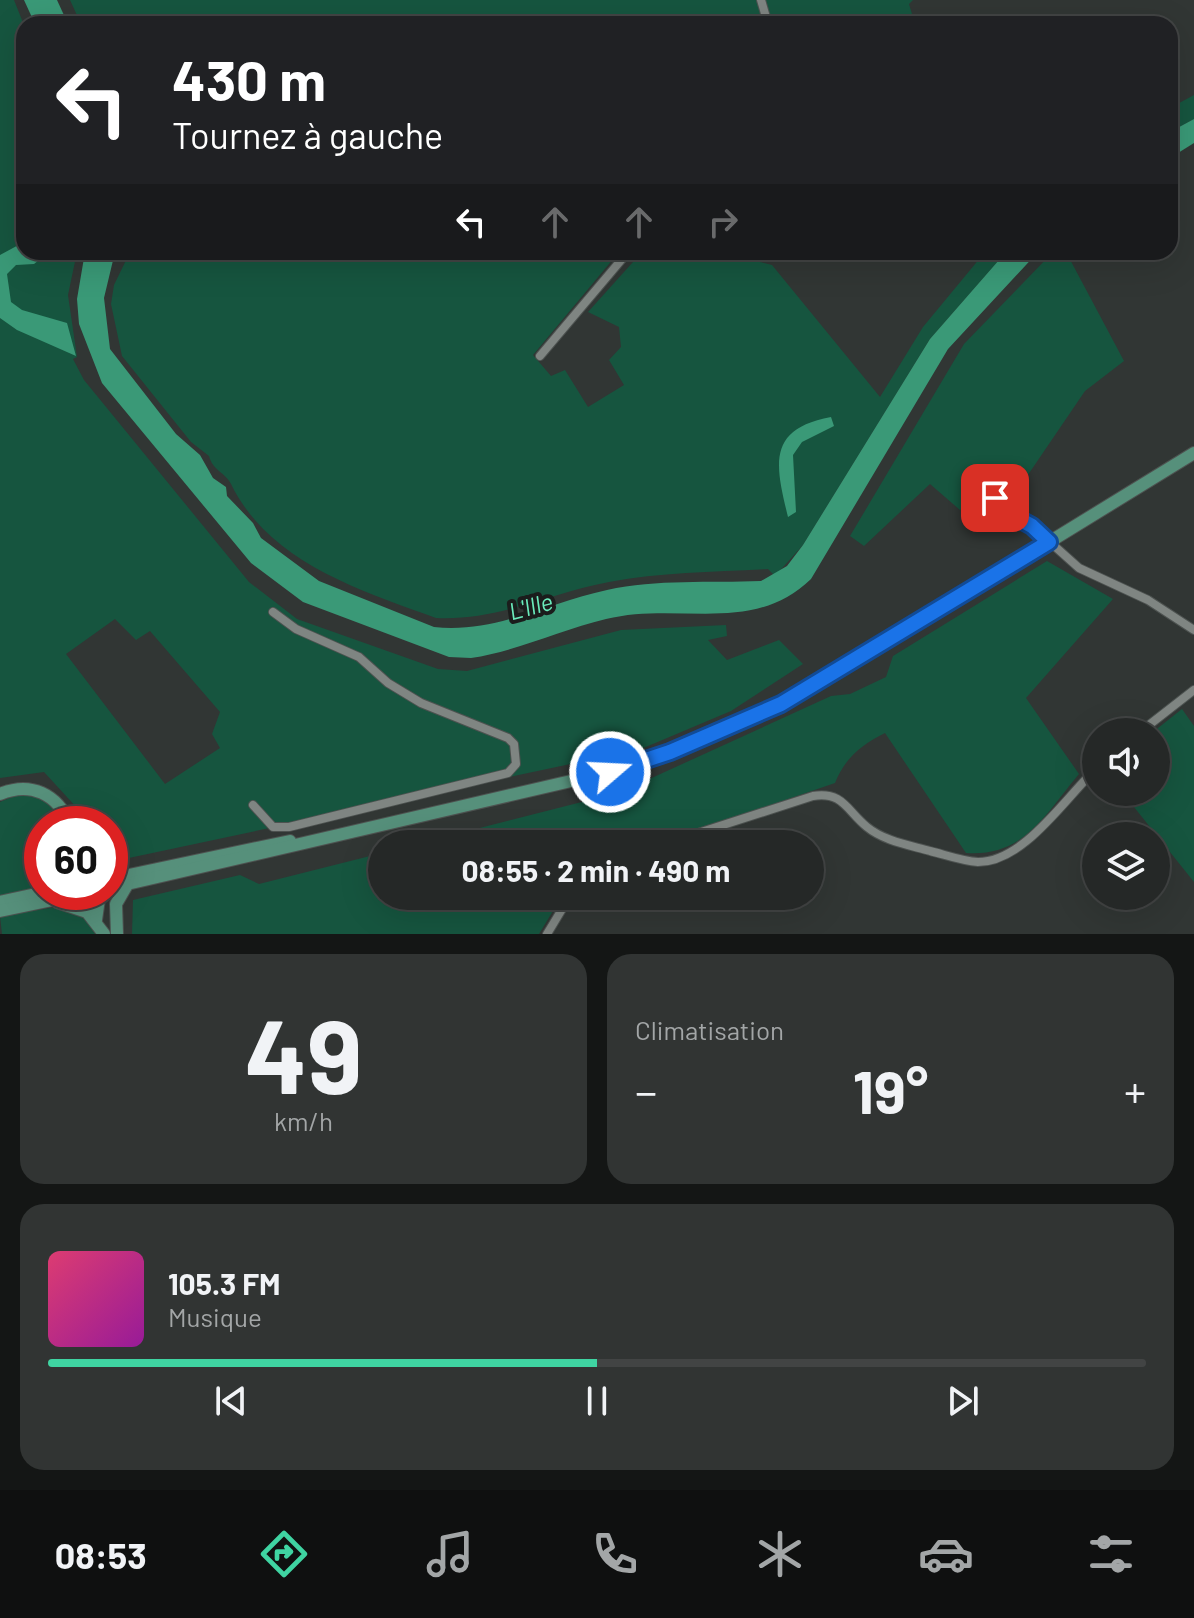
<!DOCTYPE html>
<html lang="fr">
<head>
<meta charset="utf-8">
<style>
	body { margin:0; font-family:Barlow,sans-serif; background:#313433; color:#f1f3f6; height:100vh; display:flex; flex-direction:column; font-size:30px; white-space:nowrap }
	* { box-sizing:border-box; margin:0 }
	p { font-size:26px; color:#a3a6a7 }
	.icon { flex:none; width:44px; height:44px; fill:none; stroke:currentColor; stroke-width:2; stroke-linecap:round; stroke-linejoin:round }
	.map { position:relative; height:934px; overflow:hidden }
	.sheet { display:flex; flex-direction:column; gap:20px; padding:20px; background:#141615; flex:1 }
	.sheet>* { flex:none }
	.hud { position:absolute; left:16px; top:16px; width:1162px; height:244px; border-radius:24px; box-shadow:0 8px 32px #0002,0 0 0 2px #424444; background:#202124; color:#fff; overflow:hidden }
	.fabs { position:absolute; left:1082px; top:718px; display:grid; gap:16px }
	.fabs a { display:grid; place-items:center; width:88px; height:88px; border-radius:50%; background:#252827; box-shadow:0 8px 32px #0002,0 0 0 2px #424444; font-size:40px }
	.speed { position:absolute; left:24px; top:806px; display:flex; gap:16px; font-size:40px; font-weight:700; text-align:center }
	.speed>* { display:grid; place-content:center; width:104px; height:104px; border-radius:50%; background:#252827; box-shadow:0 8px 32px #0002,0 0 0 2px #424444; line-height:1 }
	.speed .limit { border:12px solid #d22; background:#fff; color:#111 }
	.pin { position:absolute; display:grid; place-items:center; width:68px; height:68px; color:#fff; margin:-34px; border-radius:16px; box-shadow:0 4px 12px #0006 }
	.me { position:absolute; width:88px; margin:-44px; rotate:71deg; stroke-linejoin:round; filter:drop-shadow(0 0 6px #0008) }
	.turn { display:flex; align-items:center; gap:28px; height:168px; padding:0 24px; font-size:36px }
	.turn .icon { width:104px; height:104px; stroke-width:2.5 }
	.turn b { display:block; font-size:56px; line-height:68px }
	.lanes { display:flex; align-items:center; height:76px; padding:0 24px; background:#0003; justify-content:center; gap:40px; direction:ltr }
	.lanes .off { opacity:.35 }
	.big { font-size:60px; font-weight:700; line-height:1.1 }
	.sheet .tile { flex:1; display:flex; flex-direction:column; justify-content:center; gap:12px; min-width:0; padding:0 28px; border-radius:24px; background:#313433 }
	.sheet .dial { align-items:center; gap:0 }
	.dial b { font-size:104px; line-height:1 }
	.song { display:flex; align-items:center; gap:24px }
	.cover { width:96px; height:96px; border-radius:12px; background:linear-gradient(135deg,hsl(340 70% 55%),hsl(300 70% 35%)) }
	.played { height:8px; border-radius:4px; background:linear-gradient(90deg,#3fd4a2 50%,#424444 50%) }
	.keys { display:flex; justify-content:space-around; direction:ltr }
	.heat { display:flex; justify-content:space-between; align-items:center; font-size:44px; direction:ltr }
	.sheet .tiles { flex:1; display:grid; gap:20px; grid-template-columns:1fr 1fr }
	.tile:last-child { grid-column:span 2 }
	.trip { position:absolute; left:368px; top:830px; width:456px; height:80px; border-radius:40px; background:#252827; box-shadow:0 8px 32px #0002,0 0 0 2px #424444; font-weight:700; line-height:80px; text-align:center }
	.menu { display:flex; height:128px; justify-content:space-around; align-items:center; background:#0f1010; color:#a3a6a7 }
	.menu .icon { width:56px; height:56px }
	.menu .selected { color:#3fd4a2 }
	.menu b { font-size:36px; color:#f1f3f6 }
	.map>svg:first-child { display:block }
	.green { fill:#16553f; fill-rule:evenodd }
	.water { fill:#3a9977 }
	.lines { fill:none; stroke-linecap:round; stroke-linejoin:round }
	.street-casing { stroke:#4d5250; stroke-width:10 }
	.primary-casing { stroke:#4d5250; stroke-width:14 }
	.street { stroke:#7f8582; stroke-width:8 }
	.primary { stroke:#56907b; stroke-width:12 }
	.route-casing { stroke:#114b97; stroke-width:20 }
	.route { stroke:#1a73e8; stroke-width:14 }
	.labels { text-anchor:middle; stroke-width:8; stroke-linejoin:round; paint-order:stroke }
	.water-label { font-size:24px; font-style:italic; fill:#6becbc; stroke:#1b1d1c }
</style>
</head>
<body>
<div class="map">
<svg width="1194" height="934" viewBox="0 0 1194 934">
	<rect width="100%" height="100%" fill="#313634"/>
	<!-- green -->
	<g class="green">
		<path d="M0 0H14L24 25V252H77L68 295 77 357 73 359 84 380 249 582 297 619 438 669 467 671 621 630 726 625 727 636 708 640 727 660 779 640 803 664 731 711 641 749 110 862V824H86L78 809 44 772 0 778ZM115 619 136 640 150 631 220 712 212 734 220 748 165 784 66 654Z"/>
		<path d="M70 0H913L909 4 915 24H81Z"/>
		<path d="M1194 95V119L1170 132V108Z"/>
		<path d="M130 252H619L533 355 551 376 565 370 588 407 624 385 609 360 621 347 619 327 588 312 642 252H720L772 265 880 397 923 327 985 252H1006L930 339 803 545 775 576 768 569C715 572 661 572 609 582 550 593 498 621 436 618 359 590 269 562 231 484 225 472 213 471 209 456L191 442 122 356 111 304 114 285Z"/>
		<path d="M1053 252H1066L1124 361 1085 391 1017 491 992 485 978 504 960 510 930 484 864 546 850 536 964 344Z"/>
		<path d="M1047 561 1113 599 1026 698 1079 774C1045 814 1025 857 966 853L885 733C861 745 845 758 835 783L692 832 620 844H417L621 792 831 696 850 694 886 677 893 656Z"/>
		<path d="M1182 709 1194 726V882L1122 792H1156V732H1153Z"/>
		<path d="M24 792C45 797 53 806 63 824H42V888L0 897V802Z"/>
		<path d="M382 853V896H562L539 934H132L133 900 240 875 259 884Z"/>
		<path d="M56 907 87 918 98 934H2L0 916Z"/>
	</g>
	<!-- water -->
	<g class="water">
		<path d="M24 0H57L68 24H35Z"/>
		<path d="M1194 119V143L1170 158V132Z"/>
		<path d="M24 242V252H49L34 264 16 265 7 274 11 302 22 310 67 323 76 356 17 330 0 318V255Z"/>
		<path d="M85 252H115L104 298 110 349 176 434 200 455 213 478 226 487 227 496 253 523 261 538 319 581 434 627C494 634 550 602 607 590 657 579 710 583 761 581L787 566 803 545 930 339 1006 252H1038L948 349 811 579C752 636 678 601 606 619 561 630 517 651 471 658L449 657 303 602 251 563 102 383 79 324 77 299Z"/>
		<path d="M831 417 834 426 802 442 793 455 796 512 788 517C775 464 767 429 831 417Z"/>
	</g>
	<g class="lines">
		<!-- street casing -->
		<g class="street-casing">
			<g id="street">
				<path d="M761 0 768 24"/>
				<path d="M540 356 628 252"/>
				<path d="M995 498 997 507 1032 526 1079 568 1148 600 1194 630"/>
				<path d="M1140 732 1194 690"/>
				<path d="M253 805 273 827H289L508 773 516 764 514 744 508 738 421 703 388 683 359 657 296 629 273 612"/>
				<path d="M664 844 813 796C843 791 847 811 867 827 884 841 909 845 930 851 946 855 962 861 978 862 1024 862 1065 798 1096 769"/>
				<path d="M547 934 570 896"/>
			</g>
		</g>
		<!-- primary casing -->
		<g class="primary-casing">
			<g id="primary">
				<path d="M0 794C31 781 57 794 70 824"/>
				<path d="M110 879 290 841"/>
				<path d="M110 888 610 772 725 730 836 673 1194 453"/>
				<path d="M0 902 45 892"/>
				<path d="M57 902 87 912 104 934"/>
				<path d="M0 911 91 892"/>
				<path d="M96 920 100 892"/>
				<path d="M117 934 116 904 127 885"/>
			</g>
		</g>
		<!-- street -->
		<use href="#street" class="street"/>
		<!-- primary -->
		<use href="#primary" class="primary"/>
	</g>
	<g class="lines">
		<!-- route casing -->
		<g class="route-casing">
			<path id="route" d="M610 772 670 752 781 704 1049 542 1032 526 997 507 995 498"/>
		</g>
		<!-- route -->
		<use href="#route" class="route"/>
	</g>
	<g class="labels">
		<!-- water labels -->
		<g class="water-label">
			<text transform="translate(531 607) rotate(-15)" y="8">L'Ille</text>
		</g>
	</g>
</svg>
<div class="fabs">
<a><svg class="icon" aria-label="sound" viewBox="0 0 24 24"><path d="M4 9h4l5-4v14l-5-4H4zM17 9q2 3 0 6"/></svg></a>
<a><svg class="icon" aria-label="layers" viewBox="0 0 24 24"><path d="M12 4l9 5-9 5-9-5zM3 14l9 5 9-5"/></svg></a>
</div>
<div class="speed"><div class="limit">60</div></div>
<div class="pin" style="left:995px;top:498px;background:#d93025"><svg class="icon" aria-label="arrive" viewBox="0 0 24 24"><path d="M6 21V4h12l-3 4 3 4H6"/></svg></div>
<svg class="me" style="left:610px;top:772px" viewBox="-20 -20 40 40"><circle r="17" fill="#1a73e8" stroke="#fff" stroke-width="3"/><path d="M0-11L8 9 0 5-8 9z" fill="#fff"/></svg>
<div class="trip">08:55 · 2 min · 490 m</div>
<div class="hud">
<div class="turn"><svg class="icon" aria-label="left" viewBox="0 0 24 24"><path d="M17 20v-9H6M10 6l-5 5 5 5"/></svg><div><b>430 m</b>Tournez à gauche</div></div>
<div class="lanes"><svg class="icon" aria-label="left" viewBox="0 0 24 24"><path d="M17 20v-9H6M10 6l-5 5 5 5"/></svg><svg class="icon off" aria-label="ahead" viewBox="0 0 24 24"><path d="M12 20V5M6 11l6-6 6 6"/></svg><svg class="icon off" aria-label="ahead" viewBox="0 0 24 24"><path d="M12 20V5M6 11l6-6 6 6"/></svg><svg class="icon off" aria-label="right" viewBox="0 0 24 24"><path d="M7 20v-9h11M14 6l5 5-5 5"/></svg></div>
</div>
</div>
<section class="sheet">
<div class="tiles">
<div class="tile dial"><b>49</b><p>km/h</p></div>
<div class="tile"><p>Climatisation</p>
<div class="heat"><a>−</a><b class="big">19°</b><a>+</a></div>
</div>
<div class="tile">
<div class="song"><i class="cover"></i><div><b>105.3 FM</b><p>Musique</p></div></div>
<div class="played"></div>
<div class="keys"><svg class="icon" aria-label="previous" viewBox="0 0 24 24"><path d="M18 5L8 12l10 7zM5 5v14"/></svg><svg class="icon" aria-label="pause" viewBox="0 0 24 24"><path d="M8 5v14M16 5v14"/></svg><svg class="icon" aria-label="next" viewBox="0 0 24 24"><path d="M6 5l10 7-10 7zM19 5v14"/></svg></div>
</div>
</div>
</section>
<nav class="menu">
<b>08:53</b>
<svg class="icon selected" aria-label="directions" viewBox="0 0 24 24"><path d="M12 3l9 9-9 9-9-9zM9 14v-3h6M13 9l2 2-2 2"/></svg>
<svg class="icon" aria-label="music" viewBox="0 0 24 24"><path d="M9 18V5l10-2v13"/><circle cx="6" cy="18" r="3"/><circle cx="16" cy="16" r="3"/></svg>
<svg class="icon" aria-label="phone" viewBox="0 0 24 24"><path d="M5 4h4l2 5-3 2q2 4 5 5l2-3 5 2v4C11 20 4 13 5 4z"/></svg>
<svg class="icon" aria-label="climate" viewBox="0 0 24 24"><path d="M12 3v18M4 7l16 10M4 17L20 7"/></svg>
<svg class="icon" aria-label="car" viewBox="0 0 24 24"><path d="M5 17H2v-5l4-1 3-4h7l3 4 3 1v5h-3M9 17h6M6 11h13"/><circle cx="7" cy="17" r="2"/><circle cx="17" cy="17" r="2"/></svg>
<svg class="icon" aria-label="filters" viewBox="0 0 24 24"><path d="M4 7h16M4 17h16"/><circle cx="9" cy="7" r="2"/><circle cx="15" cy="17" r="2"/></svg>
</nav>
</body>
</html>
